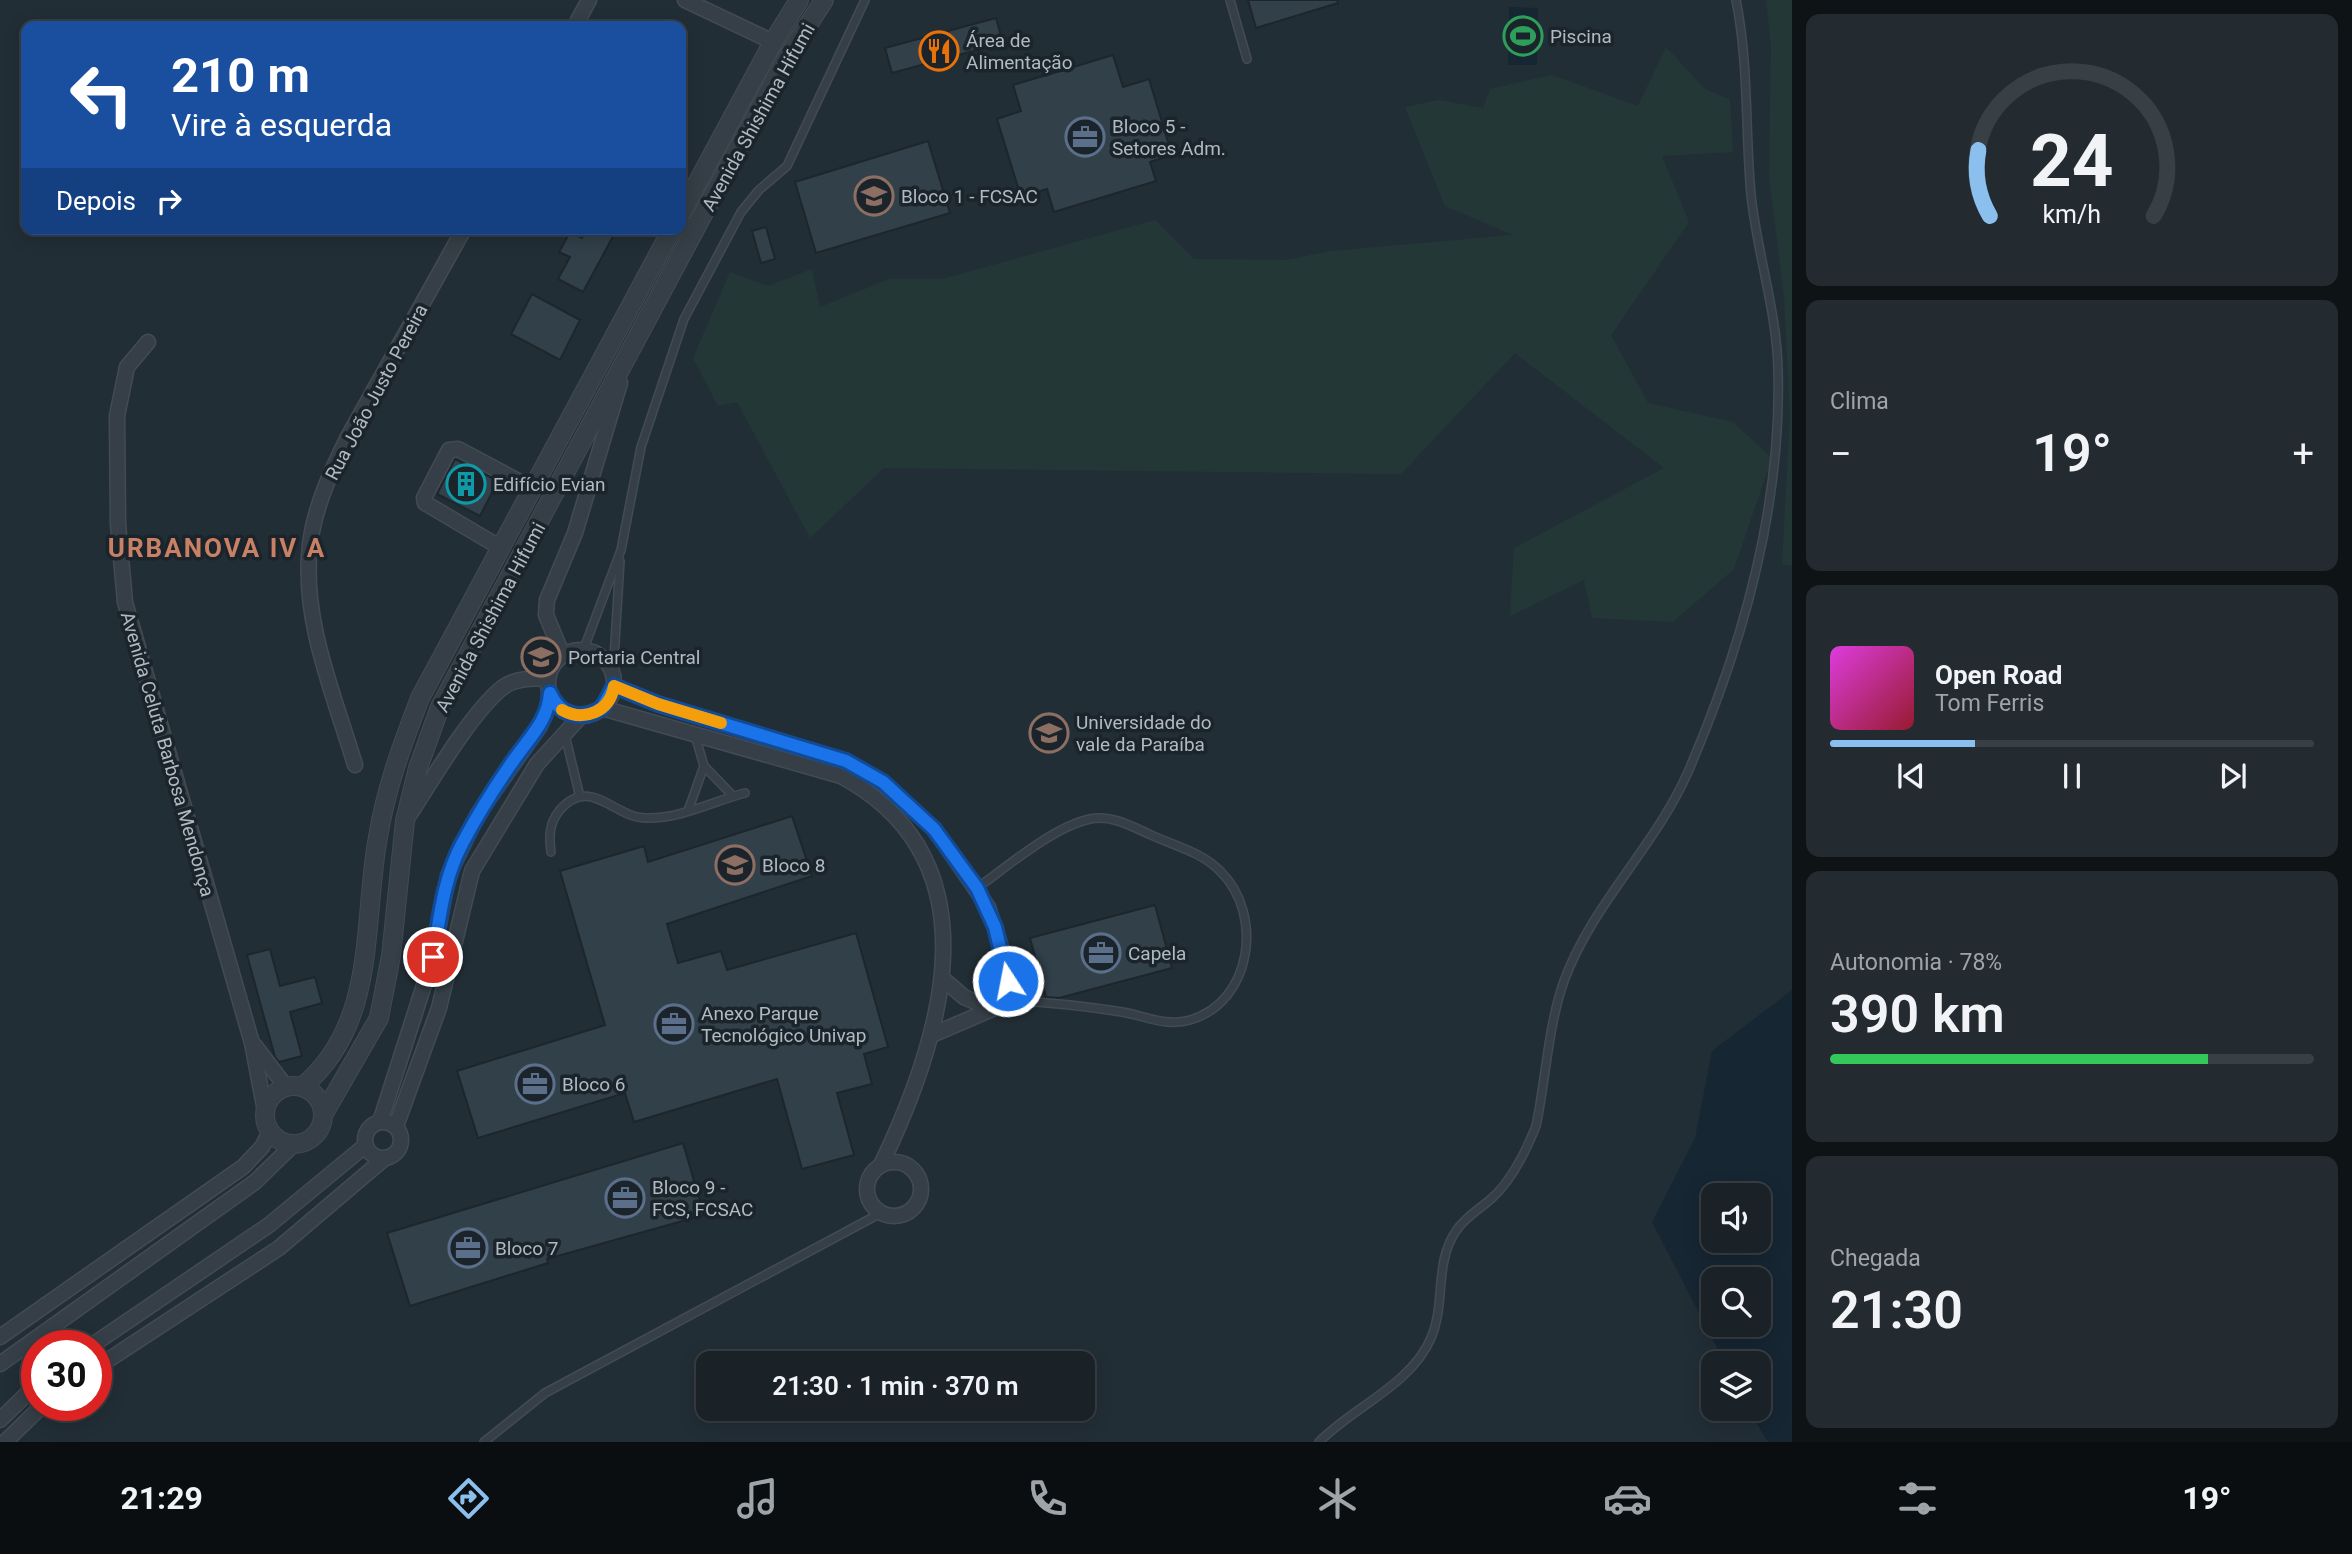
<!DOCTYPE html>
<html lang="pt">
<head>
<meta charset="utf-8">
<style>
	body { margin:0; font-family:Roboto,sans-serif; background:#232a30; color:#f1f3f6; height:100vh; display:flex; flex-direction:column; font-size:26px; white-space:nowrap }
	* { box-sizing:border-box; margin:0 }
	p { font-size:23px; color:#9fa4a8 }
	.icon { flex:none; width:38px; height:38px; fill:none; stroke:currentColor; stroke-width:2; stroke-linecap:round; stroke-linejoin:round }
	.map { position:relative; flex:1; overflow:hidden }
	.sheet { display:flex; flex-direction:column; gap:14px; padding:14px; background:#0e1316; width:560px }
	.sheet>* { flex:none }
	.banner { position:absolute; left:21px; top:21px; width:665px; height:214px; border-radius:14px; box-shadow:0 4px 18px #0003,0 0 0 2px #383f45; background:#1a4fa0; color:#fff; overflow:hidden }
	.fabs { position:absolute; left:1701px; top:1183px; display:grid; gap:14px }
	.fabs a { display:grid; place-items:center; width:70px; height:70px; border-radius:14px; background:#1a2228; box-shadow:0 4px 18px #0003,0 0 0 2px #383f45; font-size:35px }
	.speed { position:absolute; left:21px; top:1330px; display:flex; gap:14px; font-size:35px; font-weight:700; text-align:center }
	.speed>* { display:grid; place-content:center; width:91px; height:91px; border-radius:50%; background:#1a2228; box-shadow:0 4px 18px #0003,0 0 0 2px #383f45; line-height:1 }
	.speed .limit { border:10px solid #d22; background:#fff; color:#111 }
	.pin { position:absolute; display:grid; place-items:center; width:60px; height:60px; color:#fff; margin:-30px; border:4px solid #fff; border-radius:50%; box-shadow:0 2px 7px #0007 }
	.me { position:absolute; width:77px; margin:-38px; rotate:349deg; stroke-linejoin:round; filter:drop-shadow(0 0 5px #0008) }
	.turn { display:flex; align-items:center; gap:24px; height:147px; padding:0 35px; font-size:32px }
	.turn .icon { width:91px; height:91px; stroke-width:2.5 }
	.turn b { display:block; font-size:49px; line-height:60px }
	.then { display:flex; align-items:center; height:66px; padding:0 35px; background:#0003; gap:14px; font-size:26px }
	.big { font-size:52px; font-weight:600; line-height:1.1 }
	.sheet .tile { flex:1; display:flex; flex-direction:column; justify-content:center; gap:10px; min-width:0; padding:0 24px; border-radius:14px; background:#232a30 }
	.sheet .dial { align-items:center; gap:0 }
	.dial svg { height:182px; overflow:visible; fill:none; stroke:#383f45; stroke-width:7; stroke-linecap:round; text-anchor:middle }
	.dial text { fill:#f1f3f6; stroke:none }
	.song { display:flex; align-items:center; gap:21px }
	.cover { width:84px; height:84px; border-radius:10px; background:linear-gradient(135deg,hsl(300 70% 55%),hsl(350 70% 35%)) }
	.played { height:7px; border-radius:4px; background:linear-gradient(90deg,#8bc0ee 30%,#383f45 30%) }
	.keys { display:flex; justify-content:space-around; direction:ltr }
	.heat { display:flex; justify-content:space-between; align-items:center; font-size:38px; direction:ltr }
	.charge { height:10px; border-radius:5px; background:linear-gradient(90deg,#34c759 78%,#383f45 0) }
	.trip { position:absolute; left:696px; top:1351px; width:399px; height:70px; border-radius:14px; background:#1a2228; box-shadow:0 4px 18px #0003,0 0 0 2px #383f45; font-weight:600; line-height:70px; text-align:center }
	.tabs { display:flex; height:112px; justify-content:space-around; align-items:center; background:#0a0e10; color:#9fa4a8 }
	.tabs .icon { width:49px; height:49px }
	.tabs .on { color:#8bc0ee }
	.tabs b { font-size:32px; color:#f1f3f6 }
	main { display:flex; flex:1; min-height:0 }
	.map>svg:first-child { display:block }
	.green { fill:#243737 }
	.water { fill:#172633; fill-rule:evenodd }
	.building { fill:#32404a; stroke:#1d262d; stroke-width:2 }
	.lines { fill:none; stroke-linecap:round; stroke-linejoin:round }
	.service-casing { stroke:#424b53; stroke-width:10 }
	.minor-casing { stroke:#424b53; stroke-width:17 }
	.tertiary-casing { stroke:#424b53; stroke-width:20 }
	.service { stroke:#363f47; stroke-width:7 }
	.minor { stroke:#363f47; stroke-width:14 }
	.tertiary { stroke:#363f47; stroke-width:18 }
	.route-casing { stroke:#114b97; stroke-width:18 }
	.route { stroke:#1a73e8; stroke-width:12 }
	.slow { stroke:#f59e0b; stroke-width:12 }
	.labels { text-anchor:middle; stroke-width:7; stroke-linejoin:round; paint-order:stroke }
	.poi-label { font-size:19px; fill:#b0bac3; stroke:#1b242b; text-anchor:start }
	.street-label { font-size:19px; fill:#b0bac3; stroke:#1b242b }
	.district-label { font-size:26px; font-weight:bold; letter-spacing:2px; fill:#c98165; stroke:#1b242b }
</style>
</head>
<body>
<main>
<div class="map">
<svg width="1792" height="1442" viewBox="0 0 1792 1442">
	<rect width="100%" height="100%" fill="#222e36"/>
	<!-- green -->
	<g class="green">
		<path d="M1766 0H1792V566L1782 564 1790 416 1784 296 1769 177 1771 45Z"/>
		<path d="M1666 47 1705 89 1730 100 1733 152 1662 156 1689 222 1611 335 1648 403 1733 422 1772 458 1734 569 1673 622 1592 618 1584 580 1510 616 1514 548 1664 468 1515 353 1401 474 884 468 810 538 737 402 718 406 693 358 730 272 768 286 812 269 820 307 889 279H942L1155 220 1194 259 1286 260 1331 251 1513 235 1445 206 1405 107 1439 100 1483 108 1490 89 1552 75 1638 106Z"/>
	</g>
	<!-- water -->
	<g class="water">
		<path d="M1509 7 1538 8 1537 65H1508Z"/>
		<path d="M1792 990V1442H1768L1748 1409H1759V1363H1725L1652 1222 1695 1138 1712 1051ZM1713 1195H1759V1241H1713ZM1713 1279H1759V1325H1713Z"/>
	</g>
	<!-- building -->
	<g class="building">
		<path d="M1248 0H1337L1338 3 1256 28Z"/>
		<path d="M996 18 1003 43 892 73 885 48Z"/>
		<path d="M1113 55 1123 87 1149 79 1172 155 1150 162 1156 181 1054 212 1047 189 1021 197 997 119 1021 111 1013 85Z"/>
		<path d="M928 141 950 213 816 253 795 182Z"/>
		<path d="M766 227 775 259 761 263 752 231Z"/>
		<path d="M587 229H617L583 292 558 279 570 257 559 252 570 232 582 238Z"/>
		<path d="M532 294 580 320 560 360 511 334Z"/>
		<path d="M455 459 498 481 480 516 437 494Z"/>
		<path d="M792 816 812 876 667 924 678 963 721 951 727 970 856 933 888 1047 864 1054 872 1084 837 1093 854 1155 802 1169 777 1079 634 1122 625 1093 478 1138 457 1071 605 1025 560 871 644 846 648 862Z"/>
		<path d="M1155 905 1172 968 1059 998 1046 997 1030 938Z"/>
		<path d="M270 949 280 986 315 977 322 1003 290 1012 302 1056 279 1062 275 1057 247 955Z"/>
		<path d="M683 1143 704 1215 547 1259 548 1263 410 1306 387 1233Z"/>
	</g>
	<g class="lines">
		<!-- service casing -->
		<g class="service-casing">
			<g id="service">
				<path d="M1230 0 1247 59"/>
				<path d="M583 651 621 550 641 447 684 319 741 212 759 190 787 166 865 0"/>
				<path d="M613 674 620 561"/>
				<path d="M565 735 580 797"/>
				<path d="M704 766 733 796"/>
				<path d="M688 811 704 766 695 735"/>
				<path d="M551 852C549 837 549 824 559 811 590 774 614 818 646 818 680 819 714 801 745 793"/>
				<path d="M977 888C1008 866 1053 827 1090 819 1111 814 1133 827 1151 835 1175 846 1202 852 1221 872 1264 915 1252 1002 1190 1020 1166 1027 1146 1016 1122 1012 1086 1006 1048 1002 1011 1001"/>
				<path d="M484 1442 545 1393 881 1213"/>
				<path d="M1319 1442C1353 1407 1411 1385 1431 1338 1446 1303 1434 1263 1456 1231 1465 1217 1480 1209 1492 1198 1512 1180 1526 1151 1536 1126 1546 1079 1548 1026 1564 981 1592 904 1655 847 1688 772 1742 647 1782 508 1778 370 1777 312 1757 253 1751 195 1745 130 1749 65 1736 0"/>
			</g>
		</g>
		<!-- minor casing -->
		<g class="minor-casing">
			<g id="minor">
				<path d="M685 0 773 42"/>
				<path d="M575 26 589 0"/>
				<path d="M148 342 127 367 117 416 118 524 125 602 252 1043 265 1111"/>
				<path d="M501 548 425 503 424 498 449 450 458 449 533 489"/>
				<circle cx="581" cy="683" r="33"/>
				<path d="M563 656 546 615 547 600 575 533 620 383"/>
				<path d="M614 686 658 704 846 761 882 782 934 829 988 907 1003 953 1011 1001 932 1035"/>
				<path d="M602 708 841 776C998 860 943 1036 881 1165"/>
				<path d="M355 765C334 694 301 620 310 544 315 506 331 471 348 437L464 229"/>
				<path d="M410 814C432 780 471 713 502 688 515 678 532 678 548 679"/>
				<path d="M943 979 964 997 991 1009"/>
				<path d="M255 1046 286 1087"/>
				<path d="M380 1122 433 957 448 876 478 814 540 726 549 706V693"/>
				<circle cx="383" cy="1140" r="18"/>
				<path d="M396 1126 439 1008 472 871 537 764 581 716"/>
				<circle cx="894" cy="1189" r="27"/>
				<path d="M0 1337 243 1167 262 1147 270 1132"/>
				<path d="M91 1346 269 1225 366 1145"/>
				<path d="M0 1364 255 1182 294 1144"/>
				<path d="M96 1368 279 1248 385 1158"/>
				<path d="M0 1420 37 1384"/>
				<path d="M5 1442 43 1405"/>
			</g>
		</g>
		<!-- tertiary casing -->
		<g class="tertiary-casing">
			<g id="tertiary">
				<path d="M681 213 773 42 799 0"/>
				<circle cx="294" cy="1115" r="29"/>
				<path d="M302 1087C378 1024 362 924 378 837 386 788 402 745 420 698L672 229"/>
				<path d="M323 1115 379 1018 391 956 405 821 418 768 440 707 786 59 824 0"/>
			</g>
		</g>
		<!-- service -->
		<use href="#service" class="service"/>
		<!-- minor -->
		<use href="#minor" class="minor"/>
		<!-- tertiary -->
		<use href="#tertiary" class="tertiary"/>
	</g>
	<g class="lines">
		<!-- route casing -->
		<g class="route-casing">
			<path id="route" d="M433 957C440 917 443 880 462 844 478 814 496 785 516 757 531 736 548 720 550 693 560 716 581 721 602 708L614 686 658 704 846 761 883 782 934 829 977 888 995 927 1008 981"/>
		</g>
		<!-- route -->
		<use href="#route" class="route"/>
		<!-- slow -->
		<path class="slow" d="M562 710C584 722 610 712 614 686L658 704 721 723"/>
	</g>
	<!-- icons -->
	<defs>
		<g id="stadium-ring" transform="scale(2.0125)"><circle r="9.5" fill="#1b242b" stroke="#2e9e5b" stroke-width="1.5"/><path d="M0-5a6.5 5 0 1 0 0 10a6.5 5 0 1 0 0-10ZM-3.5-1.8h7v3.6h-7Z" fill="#2e9e5b"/></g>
		<g id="restaurant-ring" transform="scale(2.0125)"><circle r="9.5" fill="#1b242b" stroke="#e8710a" stroke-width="1.5"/><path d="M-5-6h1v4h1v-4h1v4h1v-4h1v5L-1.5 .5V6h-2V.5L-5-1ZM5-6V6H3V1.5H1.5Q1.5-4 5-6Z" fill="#e8710a"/></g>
		<g id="office-ring" transform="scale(2.0125)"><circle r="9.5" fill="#1b242b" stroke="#5c6f8a" stroke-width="1.5"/><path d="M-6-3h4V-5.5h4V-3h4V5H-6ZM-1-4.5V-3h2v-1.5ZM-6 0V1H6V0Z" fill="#5c6f8a"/></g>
		<g id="university-ring" transform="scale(2.0125)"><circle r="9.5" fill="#1b242b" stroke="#8d6e63" stroke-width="1.5"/><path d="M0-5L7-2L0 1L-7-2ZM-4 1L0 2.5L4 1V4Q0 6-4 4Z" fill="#8d6e63"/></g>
		<g id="building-ring" transform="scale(2.0125)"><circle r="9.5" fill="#1b242b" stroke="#0f9aa8" stroke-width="1.5"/><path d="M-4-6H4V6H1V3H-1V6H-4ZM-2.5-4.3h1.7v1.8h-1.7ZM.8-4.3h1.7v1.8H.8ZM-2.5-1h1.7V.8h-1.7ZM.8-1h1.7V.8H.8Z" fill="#0f9aa8"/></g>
	</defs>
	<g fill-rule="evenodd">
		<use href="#stadium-ring" x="1523" y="36"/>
		<use href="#restaurant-ring" x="939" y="51"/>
		<use href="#office-ring" x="1085" y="137"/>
		<use href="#university-ring" x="874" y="196"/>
		<use href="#building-ring" x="466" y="484"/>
		<use href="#university-ring" x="541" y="657"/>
		<use href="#university-ring" x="1049" y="733"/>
		<use href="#university-ring" x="735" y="865"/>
		<use href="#office-ring" x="1101" y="953"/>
		<use href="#office-ring" x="674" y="1024"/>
		<use href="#office-ring" x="535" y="1084"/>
		<use href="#office-ring" x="625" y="1198"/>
		<use href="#office-ring" x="468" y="1248"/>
	</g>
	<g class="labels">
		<!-- poi labels -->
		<g class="poi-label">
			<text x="1550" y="43">Piscina</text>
			<text x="966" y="47">Área de<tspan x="966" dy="22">Alimentação</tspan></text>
			<text x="1112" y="133">Bloco 5 -<tspan x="1112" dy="22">Setores Adm.</tspan></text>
			<text x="901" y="203">Bloco 1 - FCSAC</text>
			<text x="493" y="491">Edifício Evian</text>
			<text x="568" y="664">Portaria Central</text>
			<text x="1076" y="729">Universidade do<tspan x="1076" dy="22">vale da Paraíba</tspan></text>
			<text x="762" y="872">Bloco 8</text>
			<text x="1128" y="960">Capela</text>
			<text x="701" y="1020">Anexo Parque<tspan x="701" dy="22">Tecnológico Univap</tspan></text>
			<text x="562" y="1091">Bloco 6</text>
			<text x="652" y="1194">Bloco 9 -<tspan x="652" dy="22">FCS, FCSAC</tspan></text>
			<text x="495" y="1255">Bloco 7</text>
		</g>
		<!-- street labels -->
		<g class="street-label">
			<text transform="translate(758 117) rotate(-61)" y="7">Avenida Shishima Hifumi</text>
			<text transform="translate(376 392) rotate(-62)" y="7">Rua João Justo Pereira</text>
			<text transform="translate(490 617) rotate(-62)" y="7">Avenida Shishima Hifumi</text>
			<text transform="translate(168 754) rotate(74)" y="7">Avenida Celuta Barbosa Mendonça</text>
		</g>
		<!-- district labels -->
		<g class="district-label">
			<text x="217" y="557">URBANOVA IV A</text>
		</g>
	</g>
</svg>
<div class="fabs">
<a><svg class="icon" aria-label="sound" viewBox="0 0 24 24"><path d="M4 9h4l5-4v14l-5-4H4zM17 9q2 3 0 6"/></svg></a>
<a><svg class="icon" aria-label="search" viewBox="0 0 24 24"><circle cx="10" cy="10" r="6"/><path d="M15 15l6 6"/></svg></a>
<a><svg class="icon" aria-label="layers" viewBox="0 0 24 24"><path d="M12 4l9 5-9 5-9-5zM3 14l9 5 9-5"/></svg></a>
</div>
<div class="speed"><div class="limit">30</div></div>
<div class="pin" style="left:433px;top:957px;background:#d93025"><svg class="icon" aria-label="arrive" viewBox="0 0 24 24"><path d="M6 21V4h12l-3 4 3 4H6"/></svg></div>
<svg class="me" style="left:1008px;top:981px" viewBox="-20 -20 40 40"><circle r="17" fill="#1a73e8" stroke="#fff" stroke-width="3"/><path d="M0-11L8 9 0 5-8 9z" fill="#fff"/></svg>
<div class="trip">21:30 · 1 min · 370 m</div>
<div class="banner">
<div class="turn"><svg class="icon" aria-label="left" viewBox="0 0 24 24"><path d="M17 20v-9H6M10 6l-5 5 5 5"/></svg><div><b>210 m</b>Vire à esquerda</div></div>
<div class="then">Depois<svg class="icon" aria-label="right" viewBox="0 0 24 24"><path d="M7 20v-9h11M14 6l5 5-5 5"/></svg></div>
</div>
</div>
<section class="sheet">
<div class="tile dial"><svg viewBox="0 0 100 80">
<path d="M14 69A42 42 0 1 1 86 69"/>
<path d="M14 69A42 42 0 0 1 9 40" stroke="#8bc0ee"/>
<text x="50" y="56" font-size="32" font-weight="700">24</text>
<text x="50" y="72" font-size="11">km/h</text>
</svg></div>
<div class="tile"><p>Clima</p>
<div class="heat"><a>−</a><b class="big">19°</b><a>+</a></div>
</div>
<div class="tile">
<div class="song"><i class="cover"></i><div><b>Open Road</b><p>Tom Ferris</p></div></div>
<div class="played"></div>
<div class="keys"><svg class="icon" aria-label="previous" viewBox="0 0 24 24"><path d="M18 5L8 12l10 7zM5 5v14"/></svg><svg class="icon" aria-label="pause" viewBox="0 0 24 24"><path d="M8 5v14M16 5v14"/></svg><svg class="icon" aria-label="next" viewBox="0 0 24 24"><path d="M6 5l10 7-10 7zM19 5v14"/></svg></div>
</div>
<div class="tile"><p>Autonomia · 78%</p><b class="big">390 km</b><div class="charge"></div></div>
<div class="tile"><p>Chegada</p><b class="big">21:30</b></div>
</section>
</main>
<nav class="tabs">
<b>21:29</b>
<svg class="icon on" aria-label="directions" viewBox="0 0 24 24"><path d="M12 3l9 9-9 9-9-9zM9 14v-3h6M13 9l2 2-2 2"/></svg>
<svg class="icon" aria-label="music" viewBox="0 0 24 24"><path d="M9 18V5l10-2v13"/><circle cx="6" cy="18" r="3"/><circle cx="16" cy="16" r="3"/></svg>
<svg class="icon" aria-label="phone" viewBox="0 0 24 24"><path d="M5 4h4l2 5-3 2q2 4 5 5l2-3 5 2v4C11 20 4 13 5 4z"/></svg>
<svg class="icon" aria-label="climate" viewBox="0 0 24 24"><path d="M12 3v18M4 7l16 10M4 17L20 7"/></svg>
<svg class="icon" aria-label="car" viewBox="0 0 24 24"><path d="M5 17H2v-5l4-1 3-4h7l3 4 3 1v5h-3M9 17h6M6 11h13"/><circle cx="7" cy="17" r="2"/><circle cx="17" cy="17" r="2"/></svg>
<svg class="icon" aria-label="filters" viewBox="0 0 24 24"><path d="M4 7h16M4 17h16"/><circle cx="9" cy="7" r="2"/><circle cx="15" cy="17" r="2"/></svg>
<b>19°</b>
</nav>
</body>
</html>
